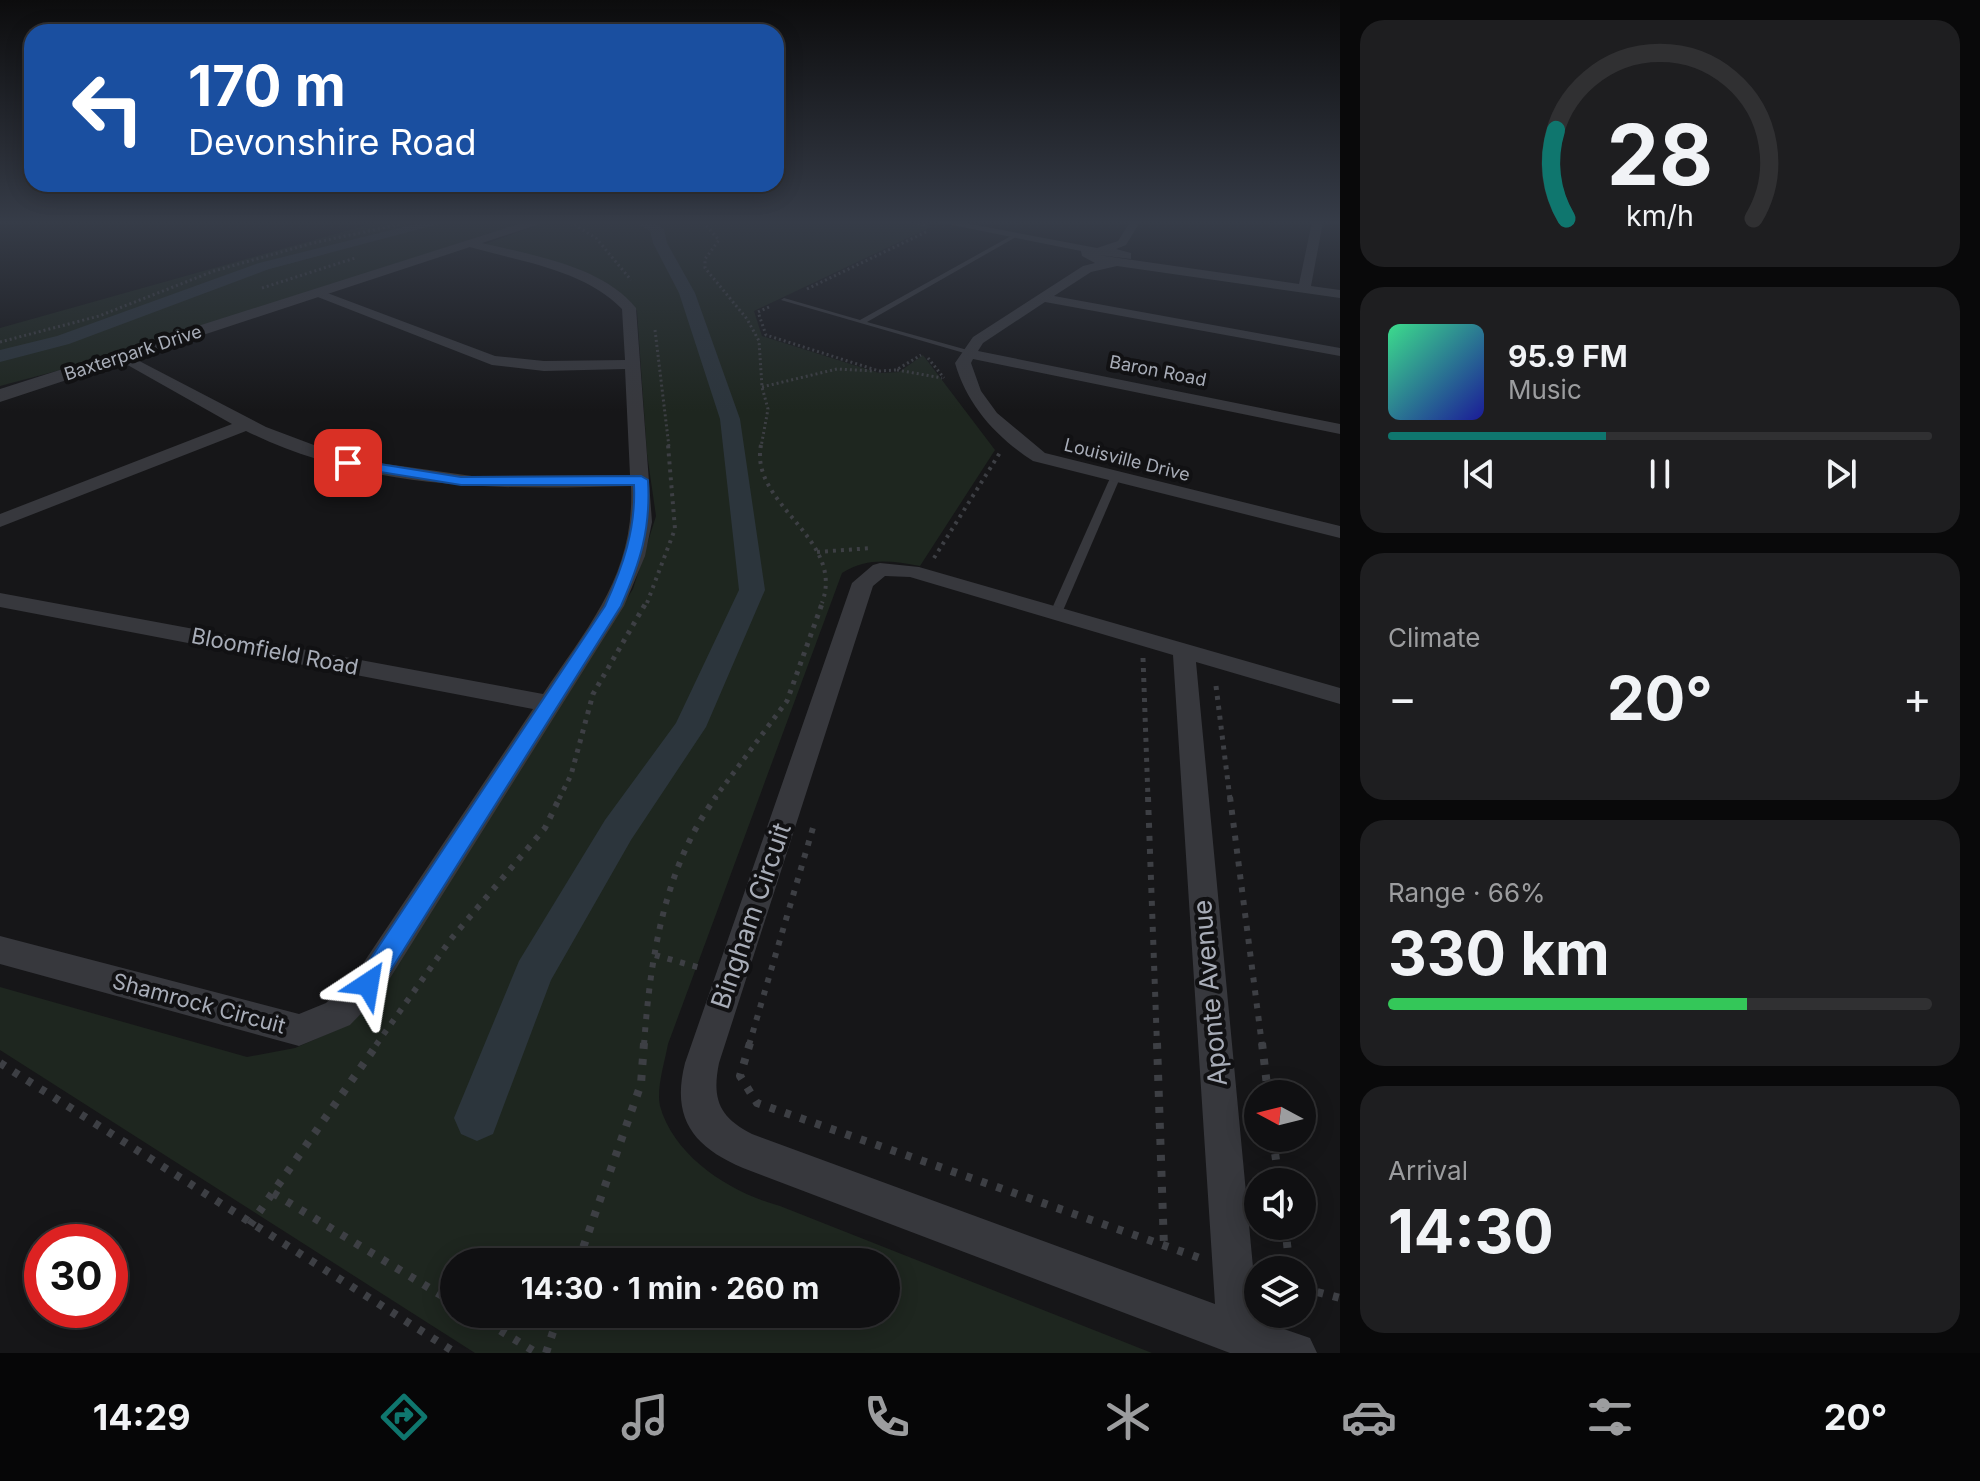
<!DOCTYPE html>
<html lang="en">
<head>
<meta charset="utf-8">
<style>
	body { margin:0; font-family:Inter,sans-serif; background:#1e1e20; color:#f1f3f6; height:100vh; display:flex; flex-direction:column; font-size:30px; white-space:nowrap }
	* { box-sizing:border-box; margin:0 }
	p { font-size:26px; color:#9c9d9f }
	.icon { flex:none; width:44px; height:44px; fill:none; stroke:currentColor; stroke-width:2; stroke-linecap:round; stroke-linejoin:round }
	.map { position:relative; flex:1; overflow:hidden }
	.sheet { display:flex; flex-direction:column; gap:20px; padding:20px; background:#09090a; width:640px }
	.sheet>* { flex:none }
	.guide { position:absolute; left:24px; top:24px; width:760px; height:168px; border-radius:24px; box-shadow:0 4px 20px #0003,0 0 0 2px #303032; background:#1a4fa0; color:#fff; overflow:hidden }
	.needle { width:52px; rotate:277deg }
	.controls { position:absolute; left:1244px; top:1080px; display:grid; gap:16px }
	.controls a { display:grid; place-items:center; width:72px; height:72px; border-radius:50%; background:#101012; box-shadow:0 4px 20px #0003,0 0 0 2px #303032; font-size:40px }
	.speed { position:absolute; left:24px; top:1224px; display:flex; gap:16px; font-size:40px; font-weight:700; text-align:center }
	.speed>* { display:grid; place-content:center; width:104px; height:104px; border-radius:50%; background:#101012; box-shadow:0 4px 20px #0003,0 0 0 2px #303032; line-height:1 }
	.speed .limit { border:12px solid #d22; background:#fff; color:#111 }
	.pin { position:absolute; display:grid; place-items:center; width:68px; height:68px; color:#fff; margin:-34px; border-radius:16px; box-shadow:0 4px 12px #0006 }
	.me { position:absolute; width:88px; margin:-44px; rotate:33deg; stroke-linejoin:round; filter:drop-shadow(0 0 6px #0008) }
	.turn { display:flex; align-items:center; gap:28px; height:168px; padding:0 32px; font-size:36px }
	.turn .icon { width:104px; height:104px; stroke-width:2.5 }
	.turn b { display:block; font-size:56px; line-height:68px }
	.big { font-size:60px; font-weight:700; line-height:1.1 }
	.sheet .widget { flex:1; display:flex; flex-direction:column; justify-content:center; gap:12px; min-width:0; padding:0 28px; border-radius:24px; background:#1e1e20 }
	.sheet .dial { align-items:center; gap:0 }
	.dial svg { height:208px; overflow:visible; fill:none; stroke:#303032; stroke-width:7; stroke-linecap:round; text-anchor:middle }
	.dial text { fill:#f1f3f6; stroke:none }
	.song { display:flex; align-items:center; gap:24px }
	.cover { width:96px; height:96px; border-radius:12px; background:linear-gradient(135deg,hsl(150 70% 55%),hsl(240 70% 35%)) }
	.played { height:8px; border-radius:4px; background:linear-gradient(90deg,#0f766e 40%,#303032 40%) }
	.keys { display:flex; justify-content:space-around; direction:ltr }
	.heat { display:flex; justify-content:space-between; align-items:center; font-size:44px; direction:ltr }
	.charge { height:12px; border-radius:6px; background:linear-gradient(90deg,#34c759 66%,#303032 0) }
	.trip { position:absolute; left:440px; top:1248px; width:460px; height:80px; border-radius:40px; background:#101012; box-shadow:0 4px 20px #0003,0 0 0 2px #303032; font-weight:700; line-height:80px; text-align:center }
	.dock { display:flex; height:128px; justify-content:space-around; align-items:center; background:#060607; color:#9c9d9f }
	.dock .icon { width:56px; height:56px }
	.dock .active { color:#0f766e }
	.dock b { font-size:36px; color:#f1f3f6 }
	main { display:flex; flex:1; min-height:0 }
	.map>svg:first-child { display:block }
	.green { fill:#1e261f; fill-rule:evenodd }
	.water { fill:#2c353c }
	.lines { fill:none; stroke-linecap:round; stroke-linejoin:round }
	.canal { fill:#2c353c; fill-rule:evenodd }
	.path-far4 { stroke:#3d3f44; stroke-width:3; stroke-dasharray:2 3; stroke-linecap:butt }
	.path-far3 { stroke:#3d3f44; stroke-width:4; stroke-dasharray:3 5; stroke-linecap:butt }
	.path-far2 { stroke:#3d3f44; stroke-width:5; stroke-dasharray:4 6; stroke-linecap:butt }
	.path-far1 { stroke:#3d3f44; stroke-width:6; stroke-dasharray:5 8; stroke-linecap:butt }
	.path { stroke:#3d3f44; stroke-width:8; stroke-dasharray:6 10; stroke-linecap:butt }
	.service { fill:#37383d; fill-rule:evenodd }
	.minor { fill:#37383d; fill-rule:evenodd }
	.tertiary { fill:#37383d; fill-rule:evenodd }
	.route { fill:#1a73e8; stroke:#114b97; stroke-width:2 }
	.labels { text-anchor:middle; stroke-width:8; stroke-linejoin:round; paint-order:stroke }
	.far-street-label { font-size:18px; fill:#a8adb8; stroke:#111113 }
	.street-label { font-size:22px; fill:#a8adb8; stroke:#111113 }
	.near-street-label { font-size:26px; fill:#a8adb8; stroke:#111113 }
</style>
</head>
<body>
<main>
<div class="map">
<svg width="1340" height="1353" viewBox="0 0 1340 1353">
	<rect width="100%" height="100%" fill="#161618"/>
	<!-- green -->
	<g class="green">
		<path d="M378 222H527L79 365 0 386V328Z"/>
		<path d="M546 222H907L933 226 754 311 762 336 879 373 899 372 923 355 995 450 920 566C891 561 868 557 842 573L668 1044C665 1061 656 1089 660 1106 674 1157 731 1193 780 1206L1152 1353H475L0 1050V987L247 1057 295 1048 348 1025 377 993 633 589 656 516 647 454 637 311C609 270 531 258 485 244ZM454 1262H886V1314H454Z"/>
	</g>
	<!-- water -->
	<path class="water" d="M319 251 325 254 224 281 249 267Z"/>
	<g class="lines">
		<!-- canal -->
		<g class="canal">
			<path d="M423 222H446L269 269 69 344 0 362V350L57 336 259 263Z"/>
			<path d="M634 222H652L664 229 667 243 695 293 740 419 765 590 706 727 631 840 551 980 493 1134 477 1141 461 1134 454 1118 519 961 605 820 676 723 739 590 720 419 679 293 653 243 650 231Z"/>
		</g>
		<!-- path-far4 -->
		<g class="path-far4">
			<path d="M570 222 596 238 631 280"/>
			<path d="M703 222 719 240 705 259V268L747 319 759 341 762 387 768 409 761 447"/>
			<path d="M908 222 927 225"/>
			<path d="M262 288 355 258"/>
			<path d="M807 289 928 231"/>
			<path d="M769 307 758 312 766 335 879 371 896 370 921 355"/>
			<path d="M655 330 669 447"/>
			<path d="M0 342 99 316 214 271 313 243 411 222"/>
			<path d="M928 358 944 378"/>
			<path d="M897 370 942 378"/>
			<path d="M762 387 837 369 874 371"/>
		</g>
		<!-- path-far3 -->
		<g class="path-far3">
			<path d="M761 445C749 505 846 538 822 603"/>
			<path d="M817 552 872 548"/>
			<path d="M934 558 1001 451"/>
			<path d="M647 603 675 529 668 445"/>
		</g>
		<!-- path-far2 -->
		<g class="path-far2">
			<path d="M1143 658 1148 799"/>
			<path d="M1216 686 1230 799"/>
			<path d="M559 799 571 775 593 694 647 601"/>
			<path d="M714 799 787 701 823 601"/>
		</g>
		<!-- path-far1 -->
		<g class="path-far1">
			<path d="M1148 797 1157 1045"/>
			<path d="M1230 797 1262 1045"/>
			<path d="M655 955 704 969"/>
			<path d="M376 1045 451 939 545 828 560 797"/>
			<path d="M644 1045C650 960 664 867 716 797"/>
			<path d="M749 1045 815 821"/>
		</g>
		<!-- path -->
		<g class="path">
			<path d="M750 1043 740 1076 757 1103 1200 1258"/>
			<path d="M1157 1043 1164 1247"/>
			<path d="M1262 1043 1268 1094"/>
			<path d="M0 1063 456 1353"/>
			<path d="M1273 1138 1279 1182"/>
			<path d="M273 1193 454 1303"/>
			<path d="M250 1225 378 1043"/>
			<path d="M1285 1226 1290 1270"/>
			<path d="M578 1262 641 1084 644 1043"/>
			<path d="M1302 1288 1340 1298"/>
			<path d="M473 1314 537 1353"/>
			<path d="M546 1353 559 1314"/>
		</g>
		<!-- service -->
		<g class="service">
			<path d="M1011 236 1016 237 867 322 971 351V355L781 300 784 298 860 320Z"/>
			<path d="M1115 475 1120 478 1062 613 1056 616 1052 615 1050 613 1110 478Z"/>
		</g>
		<!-- minor -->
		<g class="minor">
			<path d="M937 222H960L1097 248 1118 241 1130 222H1140L1126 245 1116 249 1131 253V259L1098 255 1299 284 1312 222H1323L1311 286 1340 290V298L1117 266 1091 272 1054 296 1340 348V356L1045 302 983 343 978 351 1340 424V434L973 359 971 363 981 391 997 413 1045 453 1340 526V538L1033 461C996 437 967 405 955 363L973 337 1083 266 1095 263 1082 256 1081 251Z"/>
			<path d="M1332 222H1340V225L1334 224Z"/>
			<path d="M470 240C523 254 600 263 636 308L652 522 645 556 624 606 380 994 350 1025 299 1046 0 964V936L299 1014 326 1003 356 974 533 709 0 607V593L543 694C589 625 635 574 631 486 499 490 367 491 246 431L0 527V514L232 424 117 359 115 356 122 352 266 427 351 459 472 476 630 475 625 369 544 371 492 365 310 294 322 291 495 356 544 361 625 360 622 309C584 269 517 261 466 246V242Z"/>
			<path d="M880 563 919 567 1340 688V704L1196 662 1258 1320 1310 1338 1317 1353H1230L743 1168C693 1147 671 1118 685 1063L852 583 873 565ZM885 576 910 577 1173 655 1215 1304 752 1134C718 1117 712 1098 719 1063L873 586Z"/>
		</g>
		<!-- tertiary -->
		<path class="tertiary" d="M525 222H546L0 402V389Z"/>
	</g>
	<!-- sky -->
	<linearGradient id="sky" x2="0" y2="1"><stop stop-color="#0c0c0d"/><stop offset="0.54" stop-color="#363c48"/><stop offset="1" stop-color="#363c48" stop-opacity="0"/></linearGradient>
	<rect width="1340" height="411" fill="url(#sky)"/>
	<!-- route -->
	<path class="route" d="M348 459 461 477 641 476 648 480C651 529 640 563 621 606L377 992 368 995 359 992 356 984 359 976 605 606C623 566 636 529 634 485H461L343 466V461Z"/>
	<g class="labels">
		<!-- far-street labels -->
		<g class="far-street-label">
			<text transform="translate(133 353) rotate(-18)" y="6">Baxterpark Drive</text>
			<text transform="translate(1158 371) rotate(11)" y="6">Baron Road</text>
			<text transform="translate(1127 460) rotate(14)" y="6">Louisville Drive</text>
		</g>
		<!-- street labels -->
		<g class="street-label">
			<text transform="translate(275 651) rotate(11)" y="8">Bloomfield Road</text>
			<text transform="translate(199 1003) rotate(15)" y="8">Shamrock Circuit</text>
		</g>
		<!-- near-street labels -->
		<g class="near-street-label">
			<text transform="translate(751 916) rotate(-71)" y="9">Bingham Circuit</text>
			<text transform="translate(1210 993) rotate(-95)" y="9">Aponte Avenue</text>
		</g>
	</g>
</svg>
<div class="controls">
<a><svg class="needle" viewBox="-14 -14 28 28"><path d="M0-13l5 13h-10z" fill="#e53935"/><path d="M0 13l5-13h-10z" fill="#9c9d9f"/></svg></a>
<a><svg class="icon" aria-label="sound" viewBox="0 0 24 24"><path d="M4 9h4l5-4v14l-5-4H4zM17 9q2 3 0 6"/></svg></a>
<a><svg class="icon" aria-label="layers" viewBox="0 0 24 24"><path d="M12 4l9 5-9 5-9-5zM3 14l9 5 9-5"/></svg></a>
</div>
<div class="speed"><div class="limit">30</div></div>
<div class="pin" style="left:348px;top:463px;background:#d93025"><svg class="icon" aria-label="arrive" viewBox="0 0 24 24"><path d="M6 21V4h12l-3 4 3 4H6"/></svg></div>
<svg class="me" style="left:368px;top:984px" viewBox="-20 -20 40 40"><path d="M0-17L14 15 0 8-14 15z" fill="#1a73e8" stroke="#fff" stroke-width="4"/></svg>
<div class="trip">14:30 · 1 min · 260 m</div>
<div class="guide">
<div class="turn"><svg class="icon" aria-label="left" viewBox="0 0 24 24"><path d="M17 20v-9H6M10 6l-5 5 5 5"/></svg><div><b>170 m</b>Devonshire Road</div></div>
</div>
</div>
<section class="sheet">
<div class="widget dial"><svg viewBox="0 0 100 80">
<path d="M14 69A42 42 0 1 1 86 69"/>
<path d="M14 69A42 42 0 0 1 10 35" stroke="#0f766e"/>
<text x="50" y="56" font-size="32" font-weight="700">28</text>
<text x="50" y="72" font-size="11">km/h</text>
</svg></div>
<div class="widget">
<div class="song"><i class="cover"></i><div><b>95.9 FM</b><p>Music</p></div></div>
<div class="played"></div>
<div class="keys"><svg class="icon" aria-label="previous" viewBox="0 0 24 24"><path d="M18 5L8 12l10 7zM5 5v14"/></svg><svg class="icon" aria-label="pause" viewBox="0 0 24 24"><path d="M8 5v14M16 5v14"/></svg><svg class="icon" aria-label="next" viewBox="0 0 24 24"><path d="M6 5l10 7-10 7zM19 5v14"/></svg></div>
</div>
<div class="widget"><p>Climate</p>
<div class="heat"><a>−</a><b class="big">20°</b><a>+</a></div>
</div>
<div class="widget"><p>Range · 66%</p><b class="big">330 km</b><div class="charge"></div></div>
<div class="widget"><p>Arrival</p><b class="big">14:30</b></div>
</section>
</main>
<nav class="dock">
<b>14:29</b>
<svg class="icon active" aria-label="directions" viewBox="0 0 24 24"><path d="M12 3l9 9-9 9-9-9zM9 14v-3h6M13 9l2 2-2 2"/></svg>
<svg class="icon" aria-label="music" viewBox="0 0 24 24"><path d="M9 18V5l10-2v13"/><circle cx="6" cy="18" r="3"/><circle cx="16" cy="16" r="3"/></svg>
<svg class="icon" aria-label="phone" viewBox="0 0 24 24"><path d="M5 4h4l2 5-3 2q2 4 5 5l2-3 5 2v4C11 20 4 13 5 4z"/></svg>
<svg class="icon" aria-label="climate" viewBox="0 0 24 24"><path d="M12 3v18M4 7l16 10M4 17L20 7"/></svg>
<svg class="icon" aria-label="car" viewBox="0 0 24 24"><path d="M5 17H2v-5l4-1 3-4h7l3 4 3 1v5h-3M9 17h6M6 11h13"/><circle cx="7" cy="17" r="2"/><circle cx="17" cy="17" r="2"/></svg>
<svg class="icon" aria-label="filters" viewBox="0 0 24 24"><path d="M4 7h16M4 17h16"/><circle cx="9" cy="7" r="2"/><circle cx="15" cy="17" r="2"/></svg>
<b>20°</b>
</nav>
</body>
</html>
